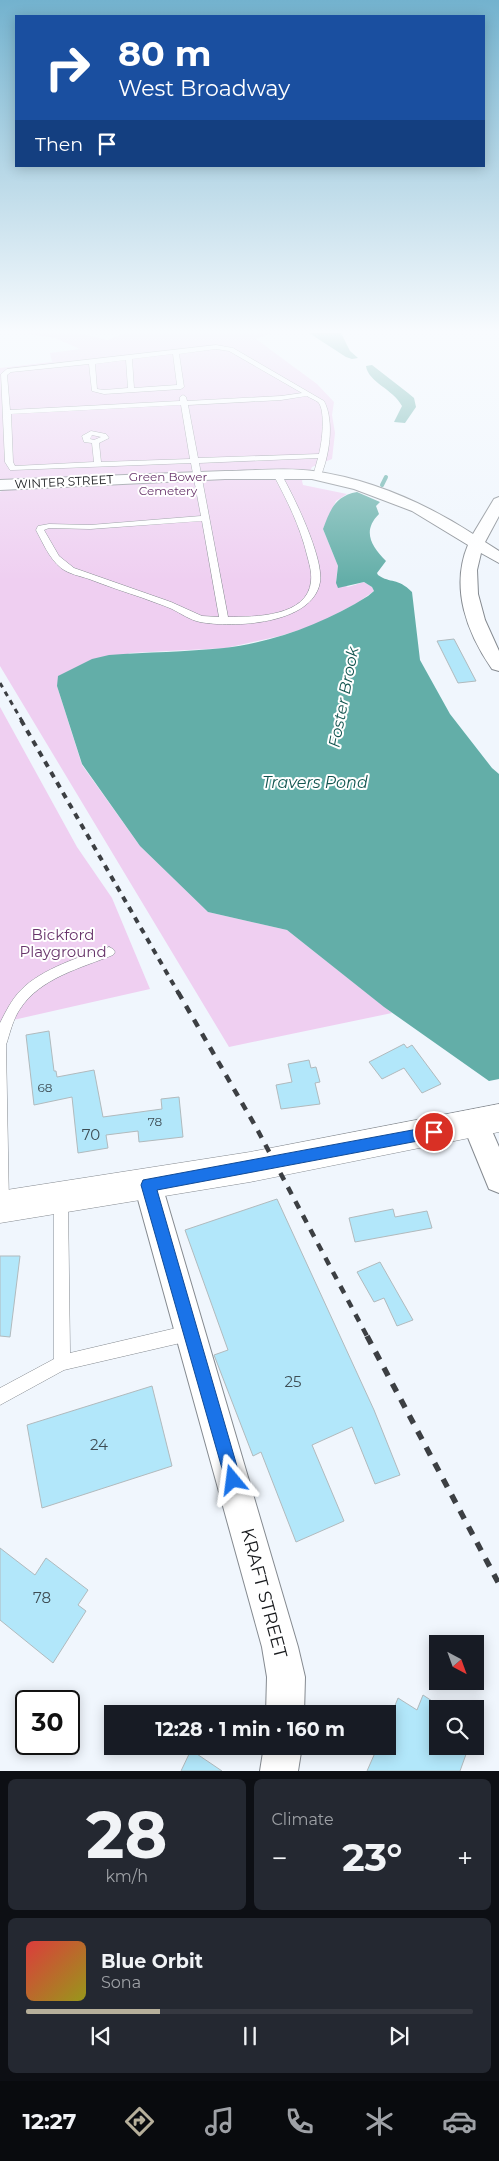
<!DOCTYPE html>
<html lang="en">
<head>
<meta charset="utf-8">
<style>
	body { margin:0; font-family:Montserrat,sans-serif; background:#242831; color:#f1f3f6; height:100vh; display:flex; flex-direction:column; font-size:19px; white-space:nowrap }
	* { box-sizing:border-box; margin:0 }
	p { font-size:16px; color:#9ea1a6 }
	.icon { flex:none; width:28px; height:28px; fill:none; stroke:currentColor; stroke-width:2; stroke-linecap:round; stroke-linejoin:round }
	.map { position:relative; height:1771px; overflow:hidden }
	.details { display:flex; flex-direction:column; gap:8px; padding:8px; background:#0d0f14; flex:1 }
	.details>* { flex:none }
	.top-card { position:absolute; left:15px; top:15px; width:470px; height:152px; border-radius:0px; box-shadow:0 2px 12px #0003; background:#1a4fa0; color:#fff; overflow:hidden }
	.needle { width:32px; rotate:139deg }
	.controls { position:absolute; left:429px; top:1635px; display:grid; gap:10px }
	.controls a { display:grid; place-items:center; width:55px; height:55px; border-radius:0px; background:#171b24; box-shadow:0 2px 12px #0003; font-size:25px }
	.speed { position:absolute; left:15px; top:1690px; display:flex; gap:10px; font-size:25px; font-weight:700; text-align:center }
	.speed>* { display:grid; place-content:center; width:65px; height:65px; border-radius:50%; background:#171b24; box-shadow:0 2px 12px #0003; line-height:1 }
	.speed .limit { border:2px solid #111; border-radius:8px; background:#fff; color:#111 }
	.pin { position:absolute; display:grid; place-items:center; width:42px; height:42px; color:#fff; margin:-21px; border:2px solid #fff; border-radius:50%; box-shadow:0 1px 5px #0007 }
	.me { position:absolute; width:55px; margin:-28px; rotate:344deg; stroke-linejoin:round; filter:drop-shadow(0 0 4px #0008) }
	.turn { display:flex; align-items:center; gap:18px; height:105px; padding:0 20px; font-size:22px }
	.turn .icon { width:65px; height:65px; stroke-width:2.5 }
	.turn b { display:block; font-size:35px; line-height:42px }
	.then { display:flex; align-items:center; height:48px; padding:0 20px; background:#0003; gap:10px; font-size:19px }
	.big { font-size:38px; font-weight:700; line-height:1.1 }
	.details .widget { flex:1; display:flex; flex-direction:column; justify-content:center; gap:8px; min-width:0; padding:0 18px; border-radius:8px; background:#242831 }
	.details .dial { align-items:center; gap:0 }
	.dial b { font-size:65px; line-height:1 }
	.song { display:flex; align-items:center; gap:15px }
	.cover { width:60px; height:60px; border-radius:8px; background:linear-gradient(135deg,hsl(0 70% 55%),hsl(60 70% 35%)) }
	.played { height:5px; border-radius:2px; background:linear-gradient(90deg,#b6af9a 30%,#363941 30%) }
	.keys { display:flex; justify-content:space-around; direction:ltr }
	.heat { display:flex; justify-content:space-between; align-items:center; font-size:28px; direction:ltr }
	.details .tiles { flex:1; display:grid; gap:8px; grid-template-columns:1fr 1fr }
	.widget:last-child { grid-column:span 2 }
	.trip { position:absolute; left:104px; top:1705px; width:292px; height:50px; border-radius:0px; background:#171b24; box-shadow:0 2px 12px #0003; font-weight:700; line-height:50px; text-align:center }
	.tab-bar { display:flex; height:80px; justify-content:space-around; align-items:center; background:#090b0e; color:#9ea1a6 }
	.tab-bar .icon { width:35px; height:35px }
	.tab-bar .selected { color:#b6af9a }
	.tab-bar b { font-size:22px; color:#f1f3f6 }
	.map>svg:first-child { display:block }
	.green { fill:#efcff1 }
	.water { fill:#63aea8 }
	.lines { fill:none; stroke-linecap:round; stroke-linejoin:round }
	.stream { stroke:#63aea8; stroke-width:4 }
	.building { fill:#b2e7fa; stroke:#b1babd }
	.service-casing { stroke:#858a90; stroke-width:1 }
	.minor-casing { stroke:#858a90; stroke-width:2 }
	.secondary-casing { stroke:#858a90; stroke-width:1 }
	.service { fill:#fff; fill-rule:evenodd }
	.minor { fill:#fff; fill-rule:evenodd }
	.secondary { fill:#fff; fill-rule:evenodd }
	.rail-far3 { stroke:#3c3f43; stroke-width:3; stroke-dasharray:5 5; stroke-linecap:butt }
	.rail-far2 { stroke:#3c3f43; stroke-width:4; stroke-dasharray:6 6; stroke-linecap:butt }
	.rail-far1 { stroke:#3c3f43; stroke-width:4.5; stroke-dasharray:8 8; stroke-linecap:butt }
	.rail { stroke:#3c3f43; stroke-width:5.5; stroke-dasharray:9 9; stroke-linecap:butt }
	.route { fill:#1a73e8; stroke:#114b97 }
	.labels { text-anchor:middle; stroke-width:4; stroke-linejoin:round; paint-order:stroke }
	.far-park-label { font-size:12px; fill:#68356b; stroke:#fff }
	.far-street-label { font-size:12px; fill:#181a1d; stroke:#fff }
	.number-label { font-size:12px; fill:#3e4d54 }
	.park-label { font-size:15px; fill:#68356b; stroke:#fff }
	.near-number-label { font-size:15px; fill:#3e4d54 }
	.water-label { font-size:16px; font-style:italic; fill:#135550; stroke:#fff }
	.near-street-label { font-size:18px; fill:#181a1d; stroke:#fff }
</style>
</head>
<body>
<div class="map">
<svg width="499" height="1771" viewBox="0 0 499 1771">
	<rect width="100%" height="100%" fill="#f0f6fd"/>
	<!-- green -->
	<g class="green">
		<path d="M22 333H78L108 340 125 333H272L256 339 317 384 334 402 332 415 335 433 332 459 312 467 310 471 306 472 302 481 303 485 347 494 336 501 323 529 338 566 336 581 348 587 364 582 372 587 374 591 357 603 315 625 280 636 226 648 130 653 57 686 82 765 140 846 208 912 287 930 392 1013 229 1047 0 666V492L2 491 0 488V368L52 362 50 353 80 349 55 338Z"/>
		<path d="M0 707 77 847 112 898 150 989 0 1023Z"/>
	</g>
	<!-- water -->
	<g class="water">
		<path d="M309 333H341L350 351 358 358 352 359 346 357Z"/>
		<path d="M372 365 408 393 414 398 416 407 405 423 394 422 402 406C393 389 368 382 366 366Z"/>
		<path d="M357 492 380 502 376 506 379 514C362 531 371 546 386 561L377 573 378 575C391 584 397 577 412 592L420 660 450 714 492 768 499 774V1079L489 1081 384 1007 287 930 208 912 140 846 82 764 57 686 58 676 92 659 109 655C147 652 186 652 224 648 275 642 325 623 368 596L374 591 372 587 364 582 338 588 336 583 338 566 323 529C330 510 335 496 357 492Z"/>
	</g>
	<g class="lines">
		<!-- stream -->
		<path class="stream" d="M382 485 386 477"/>
	</g>
	<!-- building -->
	<g class="building">
		<path d="M454 639 476 681 458 683 437 641Z"/>
		<path d="M49 1031 54 1071H56L57 1077 94 1070 103 1117 162 1109 161 1099 179 1097 183 1137 139 1142 138 1131 106 1135 108 1148 78 1153 72 1097 34 1105 26 1035Z"/>
		<path d="M404 1044 407 1048 412 1045 441 1084 422 1093 404 1068 382 1079 369 1062Z"/>
		<path d="M309 1060 311 1068 316 1067 320 1082 315 1083 320 1104 281 1109 276 1085 292 1082 288 1064Z"/>
		<path d="M277 1199 374 1410 400 1475 375 1484 352 1427 312 1445 344 1521 296 1542 261 1452 253 1456 214 1355 228 1350 185 1230Z"/>
		<path d="M393 1209 395 1217 427 1211 432 1228 355 1242 349 1218Z"/>
		<path d="M0 1256H20L10 1337 0 1336Z"/>
		<path d="M380 1262 397 1292 413 1320 397 1326 384 1298 374 1302 357 1272Z"/>
		<path d="M152 1386 172 1466 42 1508 27 1425Z"/>
		<path d="M0 1548 35 1575 46 1558 88 1590 78 1605 86 1611 53 1663 0 1620Z"/>
		<path d="M423 1695 438 1705V1746H469L460 1771H367L378 1746H388V1723L398 1698 417 1710Z"/>
		<path d="M191 1750 222 1771H181Z"/>
	</g>
	<g class="lines">
		<!-- service casing -->
		<g class="service-casing">
			<g id="service">
				<path d="M216 345 233 348 324 401C335 422 329 457 320 478L313 476 318 458 199 463 228 617C254 617 308 617 311 581 312 572 309 563 307 555 300 526 287 500 273 474L274 472H280C293 494 324 558 320 582 313 625 232 628 200 622 190 620 180 613 172 609 163 605 153 602 143 598 125 592 107 586 89 579 80 576 69 574 61 568 49 558 43 543 36 530L38 526 49 524 90 525 201 516 191 463 13 470H10L5 462 1 374 7 369ZM216 349 229 351 302 393 281 396 187 401 186 397 183 395 180 397V401L10 410 7 375 11 372 89 364 92 391 104 394 181 389 184 387 179 354ZM173 354 177 385 134 388 132 359ZM126 360 128 388 104 390 97 389 95 364ZM307 396C310 398 315 400 318 402 326 410 322 443 319 454L198 458 188 405 281 400ZM181 405 190 459 101 462 99 443 109 438 106 434 91 431 82 436 84 442 92 443 94 462 15 466 13 462 11 414ZM92 435 101 437 94 440 90 439ZM202 521 219 617 202 616 171 602 74 568 59 556 44 530 49 528 90 529Z"/>
				<path d="M109 947 113 949 115 952 113 955C81 968 40 978 20 1009 13 1019 10 1033 6 1045L9 1205 7 1210 0 1211V1023C6 1011 12 999 21 990 41 969 82 956 109 947Z"/>
				<path d="M61 1193 66 1194 68 1199 70 1353 189 1325 194 1328 197 1333 194 1338 189 1341 64 1370 0 1405V1388L54 1359V1199L56 1194Z"/>
			</g>
		</g>
		<!-- minor casing -->
		<g class="minor-casing">
			<g id="minor">
				<path d="M225 471C251 471 288 467 313 471 370 479 425 503 473 534L494 499 499 497V516L485 542 499 551V563L481 553 477 570 478 594 485 620 499 651V671L492 669C467 633 450 588 468 545L412 511 354 489 312 479H225L0 490V480Z"/>
				<path d="M475 1111 485 1115 499 1147V1193L489 1189 462 1123 465 1115Z"/>
				<path d="M148 1172 158 1176 162 1185 298 1647 305 1677 304 1714H266L267 1677 262 1647 134 1185 138 1176Z"/>
				<path d="M264 1746H302L298 1771H260Z"/>
			</g>
		</g>
		<!-- secondary casing -->
		<g class="secondary-casing">
			<path id="secondary" d="M499 1104V1132L250 1182 0 1223V1191L250 1152Z"/>
		</g>
		<!-- service -->
		<use href="#service" class="service"/>
		<!-- minor -->
		<use href="#minor" class="minor"/>
		<!-- secondary -->
		<use href="#secondary" class="secondary"/>
		<!-- rail-far3 -->
		<path class="rail-far3" d="M0 683 22 721"/>
		<!-- rail-far2 -->
		<path class="rail-far2" d="M21 720 179 994"/>
		<!-- rail-far1 -->
		<path class="rail-far1" d="M178 992 257 1129 368 1338"/>
		<!-- rail -->
		<path class="rail" d="M367 1336 499 1584"/>
	</g>
	<!-- sky -->
	<linearGradient id="sky" x2="0" y2="1"><stop stop-color="#73b2ce"/><stop offset="0.57" stop-color="#f8fbfe"/><stop offset="1" stop-color="#f8fbfe" stop-opacity="0"/></linearGradient>
	<rect width="499" height="581" fill="url(#sky)"/>
	<!-- route -->
	<path class="route" d="M434 1126 439 1128 441 1132 439 1137 434 1138 157 1190 241 1480 239 1486 233 1488 227 1486 141 1185 143 1180Z"/>
	<g class="labels">
		<!-- far-park labels -->
		<g class="far-park-label">
			<text x="168" y="481">Green Bower<tspan x="168" dy="14">Cemetery</tspan></text>
		</g>
		<!-- far-street labels -->
		<g class="far-street-label">
			<text transform="translate(64 482) rotate(-3)" y="4">WINTER STREET</text>
		</g>
		<!-- number labels -->
		<g class="number-label">
			<text x="45" y="1092">68</text>
			<text x="155" y="1126">78</text>
		</g>
		<!-- park labels -->
		<g class="park-label">
			<text x="63" y="940">Bickford<tspan x="63" dy="17">Playground</tspan></text>
		</g>
		<!-- near-number labels -->
		<g class="near-number-label">
			<text x="91" y="1140">70</text>
			<text x="293" y="1387">25</text>
			<text x="99" y="1450">24</text>
			<text x="42" y="1603">78</text>
		</g>
		<!-- water labels -->
		<g class="water-label">
			<text transform="translate(343 697) rotate(-79)" y="6">Foster Brook</text>
			<text x="315" y="788">Travers Pond</text>
		</g>
		<!-- near-street labels -->
		<g class="near-street-label">
			<text transform="translate(264 1593) rotate(75)" y="6">KRAFT STREET</text>
		</g>
	</g>
</svg>
<div class="controls">
<a><svg class="needle" viewBox="-14 -14 28 28"><path d="M0-13l5 13h-10z" fill="#e53935"/><path d="M0 13l5-13h-10z" fill="#9ea1a6"/></svg></a>
<a><svg class="icon" aria-label="search" viewBox="0 0 24 24"><circle cx="10" cy="10" r="6"/><path d="M15 15l6 6"/></svg></a>
</div>
<div class="speed"><div class="limit">30</div></div>
<div class="pin" style="left:434px;top:1132px;background:#d93025"><svg class="icon" aria-label="arrive" viewBox="0 0 24 24"><path d="M6 21V4h12l-3 4 3 4H6"/></svg></div>
<svg class="me" style="left:233px;top:1480px" viewBox="-20 -20 40 40"><path d="M0-17L14 15 0 8-14 15z" fill="#1a73e8" stroke="#fff" stroke-width="4"/></svg>
<div class="trip">12:28 · 1 min · 160 m</div>
<div class="top-card">
<div class="turn"><svg class="icon" aria-label="right" viewBox="0 0 24 24"><path d="M7 20v-9h11M14 6l5 5-5 5"/></svg><div><b>80 m</b>West Broadway</div></div>
<div class="then">Then<svg class="icon" aria-label="arrive" viewBox="0 0 24 24"><path d="M6 21V4h12l-3 4 3 4H6"/></svg></div>
</div>
</div>
<section class="details">
<div class="tiles">
<div class="widget dial"><b>28</b><p>km/h</p></div>
<div class="widget"><p>Climate</p>
<div class="heat"><a>−</a><b class="big">23°</b><a>+</a></div>
</div>
<div class="widget">
<div class="song"><i class="cover"></i><div><b>Blue Orbit</b><p>Sona</p></div></div>
<div class="played"></div>
<div class="keys"><svg class="icon" aria-label="previous" viewBox="0 0 24 24"><path d="M18 5L8 12l10 7zM5 5v14"/></svg><svg class="icon" aria-label="pause" viewBox="0 0 24 24"><path d="M8 5v14M16 5v14"/></svg><svg class="icon" aria-label="next" viewBox="0 0 24 24"><path d="M6 5l10 7-10 7zM19 5v14"/></svg></div>
</div>
</div>
</section>
<nav class="tab-bar">
<b>12:27</b>
<svg class="icon selected" aria-label="directions" viewBox="0 0 24 24"><path d="M12 3l9 9-9 9-9-9zM9 14v-3h6M13 9l2 2-2 2"/></svg>
<svg class="icon" aria-label="music" viewBox="0 0 24 24"><path d="M9 18V5l10-2v13"/><circle cx="6" cy="18" r="3"/><circle cx="16" cy="16" r="3"/></svg>
<svg class="icon" aria-label="phone" viewBox="0 0 24 24"><path d="M5 4h4l2 5-3 2q2 4 5 5l2-3 5 2v4C11 20 4 13 5 4z"/></svg>
<svg class="icon" aria-label="climate" viewBox="0 0 24 24"><path d="M12 3v18M4 7l16 10M4 17L20 7"/></svg>
<svg class="icon" aria-label="car" viewBox="0 0 24 24"><path d="M5 17H2v-5l4-1 3-4h7l3 4 3 1v5h-3M9 17h6M6 11h13"/><circle cx="7" cy="17" r="2"/><circle cx="17" cy="17" r="2"/></svg>
</nav>
</body>
</html>
